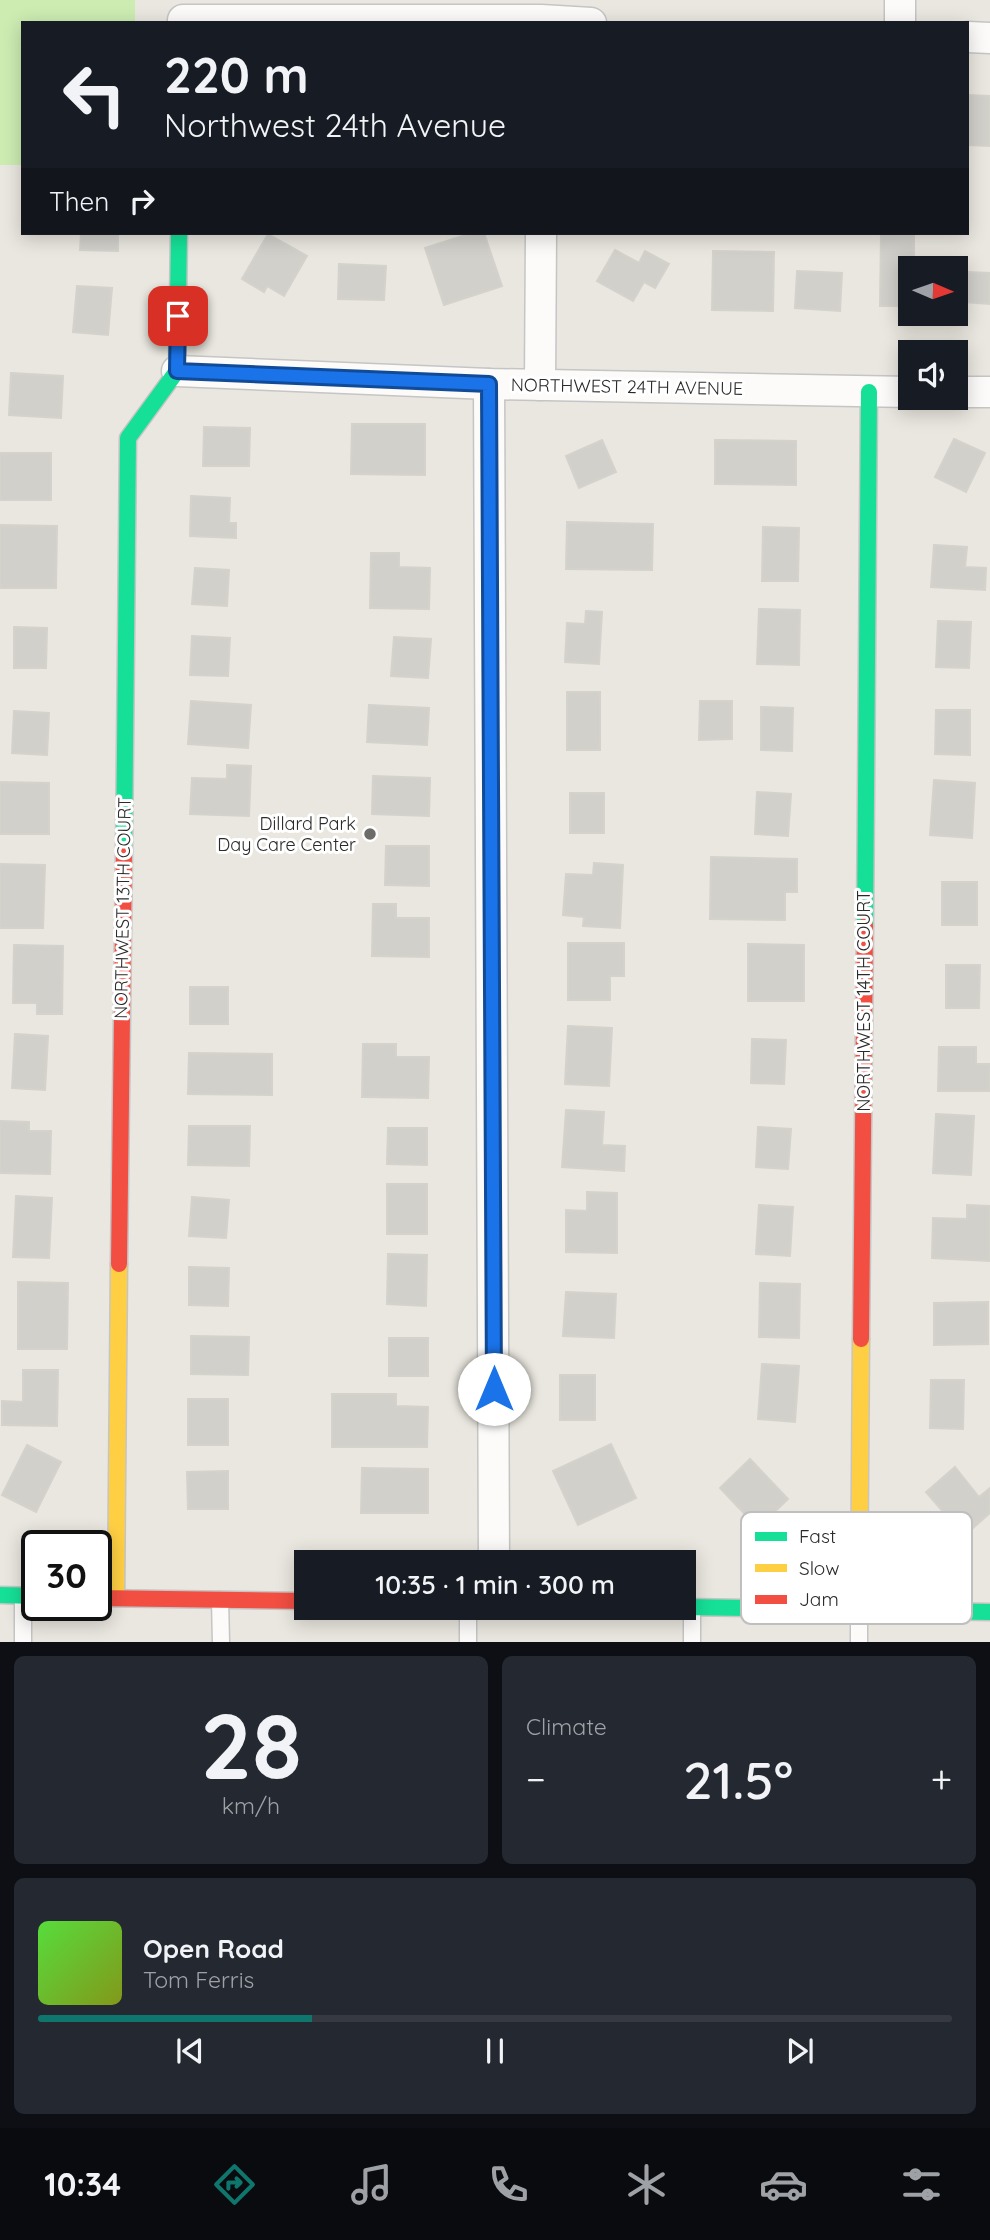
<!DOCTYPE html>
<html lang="en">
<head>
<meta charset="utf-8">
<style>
	body { margin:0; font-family:Quicksand,sans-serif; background:#242831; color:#f1f3f6; height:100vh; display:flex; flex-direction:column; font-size:26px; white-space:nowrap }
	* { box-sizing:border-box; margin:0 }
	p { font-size:23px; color:#9ea1a6 }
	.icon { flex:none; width:38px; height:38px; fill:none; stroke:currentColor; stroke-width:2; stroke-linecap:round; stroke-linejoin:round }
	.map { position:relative; height:1642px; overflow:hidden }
	.details { display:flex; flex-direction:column; gap:14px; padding:14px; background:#0d0f14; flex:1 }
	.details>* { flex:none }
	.guide { position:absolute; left:21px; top:21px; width:948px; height:214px; border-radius:0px; box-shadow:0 4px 18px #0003; background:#171b24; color:#f1f3f6; overflow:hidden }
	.needle { width:46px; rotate:92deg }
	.fabs { position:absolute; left:898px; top:256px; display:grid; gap:14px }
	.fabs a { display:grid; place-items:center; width:70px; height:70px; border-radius:0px; background:#171b24; box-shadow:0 4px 18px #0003; font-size:35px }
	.speed { position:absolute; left:21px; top:1530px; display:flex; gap:14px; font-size:35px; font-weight:700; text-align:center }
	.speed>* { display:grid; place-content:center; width:91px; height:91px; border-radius:50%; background:#171b24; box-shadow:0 4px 18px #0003; line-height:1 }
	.speed .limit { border:4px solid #111; border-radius:10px; background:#fff; color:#111 }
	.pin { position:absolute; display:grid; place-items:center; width:60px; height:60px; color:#fff; margin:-30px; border-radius:14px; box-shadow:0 4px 10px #0006 }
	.me { position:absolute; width:77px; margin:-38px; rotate:0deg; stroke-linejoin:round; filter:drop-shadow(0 0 5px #0008) }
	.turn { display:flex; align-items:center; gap:24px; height:147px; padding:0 28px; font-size:32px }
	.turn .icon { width:91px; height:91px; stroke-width:2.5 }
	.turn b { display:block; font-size:49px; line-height:60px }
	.then { display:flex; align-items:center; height:66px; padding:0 28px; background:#0003; gap:14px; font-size:26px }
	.big { font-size:52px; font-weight:600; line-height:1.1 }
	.details .widget { flex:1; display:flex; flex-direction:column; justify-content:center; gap:10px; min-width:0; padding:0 24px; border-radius:10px; background:#242831 }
	.details .dial { align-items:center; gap:0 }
	.dial b { font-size:91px; line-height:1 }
	.song { display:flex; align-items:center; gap:21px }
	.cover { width:84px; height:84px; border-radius:10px; background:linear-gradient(135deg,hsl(110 70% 55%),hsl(70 70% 35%)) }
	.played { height:7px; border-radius:4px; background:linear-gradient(90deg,#0f766e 30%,#363941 30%) }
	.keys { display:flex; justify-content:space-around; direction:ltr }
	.heat { display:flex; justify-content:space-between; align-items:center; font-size:38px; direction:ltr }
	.details .tiles { flex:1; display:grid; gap:14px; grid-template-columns:1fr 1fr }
	.widget:last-child { grid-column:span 2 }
	.trip { position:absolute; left:294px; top:1550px; width:402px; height:70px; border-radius:0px; background:#171b24; box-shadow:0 4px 18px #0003; font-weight:600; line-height:70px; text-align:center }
	.tabs { display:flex; height:112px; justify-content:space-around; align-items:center; background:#090b0e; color:#9ea1a6 }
	.tabs .icon { width:49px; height:49px }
	.tabs .current { color:#0f766e }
	.tabs b { font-size:32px; color:#f1f3f6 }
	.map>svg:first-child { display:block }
	.pitch { fill:#ccecb2 }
	.building { fill:#d2d0cb; stroke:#d4d2cb; stroke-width:2 }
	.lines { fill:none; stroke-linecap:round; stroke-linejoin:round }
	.lane-casing { stroke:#c6c5c5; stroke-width:19 }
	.street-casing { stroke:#c6c5c5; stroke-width:33 }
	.fast-casing { stroke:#c6c5c5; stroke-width:19 }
	.slow-casing { stroke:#c6c5c5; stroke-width:19 }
	.jam-casing { stroke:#c6c5c5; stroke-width:19 }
	.lane { stroke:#fcfbfa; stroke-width:16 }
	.street { stroke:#fcfbfa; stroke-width:30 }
	.fast { stroke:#16e098; stroke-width:16 }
	.slow { stroke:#ffcf43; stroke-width:16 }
	.jam { stroke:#f24e42; stroke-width:16 }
	.route-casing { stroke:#114b97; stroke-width:18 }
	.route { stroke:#1a73e8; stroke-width:12 }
	.poi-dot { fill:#6d6c69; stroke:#fff; stroke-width:2.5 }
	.labels { text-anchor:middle; stroke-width:6; stroke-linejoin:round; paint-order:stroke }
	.street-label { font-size:18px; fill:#2a2a2a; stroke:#fff }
	.poi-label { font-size:18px; fill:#2a2a2a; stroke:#fff; text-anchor:end }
	.key { fill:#fff; stroke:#bfbfbf; stroke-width:2 }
	.key-label { font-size:19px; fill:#2a2a2a }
</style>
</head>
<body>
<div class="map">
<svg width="990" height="1642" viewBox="0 0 990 1642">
	<rect width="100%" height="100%" fill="#e9e7df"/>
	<!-- pitch -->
	<path class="pitch" d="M0 0H135V23H23V165H0Z"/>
	<!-- building -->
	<g class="building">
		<path d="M968 95 990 96V146L968 145Z"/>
		<path d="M81 233H118V251L80 250Z"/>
		<path d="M472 233H484L502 286 444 305 425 248Z"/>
		<path d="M268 234 307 256 284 296 267 286 264 292 242 279Z"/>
		<path d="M881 234 914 235V268H910V306H880Z"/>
		<path d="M615 250 639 263 645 251 669 264 655 288 644 282 633 301 597 281Z"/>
		<path d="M713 251 774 252 773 311 712 310Z"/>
		<path d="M339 264 386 266 384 300 338 299Z"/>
		<path d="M797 271 842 273 840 311 795 308Z"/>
		<path d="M967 272 990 273V304L964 302Z"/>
		<path d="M77 286 112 288 108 335 73 332Z"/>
		<path d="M11 373 63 376 61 418 9 415Z"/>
		<path d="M352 424H425V475L351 474Z"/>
		<path d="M204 427 250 428 249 466H203Z"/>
		<path d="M954 439 985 453 966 492 935 477Z"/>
		<path d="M602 440 616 472 579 488 566 456Z"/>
		<path d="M715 440 796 441V485L715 484Z"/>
		<rect x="0" y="453" width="51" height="47"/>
		<path d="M191 496 230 498 229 523H236V538L190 536Z"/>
		<path d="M567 522 653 524 652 570 566 569Z"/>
		<path d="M0 525 57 526 56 588H0Z"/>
		<path d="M763 527 799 528 798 581H762Z"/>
		<path d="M934 545 967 547 965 567 986 568 985 590 931 587Z"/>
		<path d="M371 553H399V567L430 568 429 609 370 608Z"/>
		<path d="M195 568 229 570 227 606 192 604Z"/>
		<path d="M759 609 800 610 799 665 757 664Z"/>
		<path d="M586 611 602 612 599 664 565 662 567 623 585 624Z"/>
		<path d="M938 621 971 622 969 668 936 667Z"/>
		<path d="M14 627 47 628 46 668H14Z"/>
		<path d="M192 636 230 638 228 676 190 675Z"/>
		<path d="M394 637 431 639 428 678 391 676Z"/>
		<rect x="567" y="692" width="33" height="58"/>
		<path d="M191 701 251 705 248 748 188 744Z"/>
		<path d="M700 701H732V739L699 740Z"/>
		<path d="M369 705 429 708 427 745 367 742Z"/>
		<path d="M761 707 793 708 792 751 761 750Z"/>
		<path d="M936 710H970V755L935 754Z"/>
		<path d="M14 711 49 713 47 755 12 753Z"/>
		<path d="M227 765 251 766 249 816 190 814 192 778 227 779Z"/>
		<path d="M373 776 430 778 429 816 372 814Z"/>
		<path d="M934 780 975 783 972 838 930 835Z"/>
		<path d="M0 782 49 783V834H0Z"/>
		<path d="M757 792 791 794 788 836 755 834Z"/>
		<rect x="570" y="793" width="34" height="40"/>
		<path d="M386 846H429V886L385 885Z"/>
		<path d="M711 857 797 859V892H785V920L710 919Z"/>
		<path d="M594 863 623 865 620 928 583 926 584 917 563 915 566 874 593 875Z"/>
		<path d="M0 864 45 865 43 928H0Z"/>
		<rect x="942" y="882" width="35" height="43"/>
		<path d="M373 904H396V918H429V957L372 956Z"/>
		<path d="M568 943H624V976H610V1000H568Z"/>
		<path d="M748 944 804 945V1001H748Z"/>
		<path d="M14 945 63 946 62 1014H37V1003H13Z"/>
		<path d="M946 965H980L979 1008H946Z"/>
		<rect x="190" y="987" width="38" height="37"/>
		<path d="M568 1026 612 1028 609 1086 565 1084Z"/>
		<path d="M15 1034 48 1036 45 1090 12 1088Z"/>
		<path d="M752 1039 786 1040 784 1084 751 1083Z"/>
		<path d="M363 1044H396V1057H429L428 1098 362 1097Z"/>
		<path d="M939 1047H976V1064H990V1091H938Z"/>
		<path d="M189 1053 272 1054V1095L188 1094Z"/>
		<path d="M566 1110 604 1112 602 1145 625 1146 624 1171 562 1167Z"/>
		<path d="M936 1114 974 1116 971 1175 933 1173Z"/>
		<path d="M0 1121 29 1122V1131H51L50 1174 0 1173Z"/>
		<path d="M189 1126H250L249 1166 188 1165Z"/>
		<path d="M758 1127 791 1129 788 1169 756 1167Z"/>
		<path d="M388 1128H427V1165L387 1164Z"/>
		<rect x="387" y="1184" width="40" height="50"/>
		<path d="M587 1192 617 1193V1253L566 1252V1210L587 1211Z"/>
		<path d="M16 1196 52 1198 49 1258 13 1257Z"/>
		<path d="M192 1197 229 1200 226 1238 189 1236Z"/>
		<path d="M759 1205 793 1207 790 1256 756 1254Z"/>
		<path d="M967 1205 990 1206V1261L932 1258 933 1218 967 1219Z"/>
		<path d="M388 1254 427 1255 426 1306 387 1304Z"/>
		<path d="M189 1267 229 1268 228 1306 189 1305Z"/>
		<path d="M18 1282 68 1283 67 1349H18Z"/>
		<path d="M760 1283 800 1284 799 1338 759 1337Z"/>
		<path d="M566 1292 616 1294 614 1338 563 1336Z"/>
		<path d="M988 1302V1344L934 1345V1303Z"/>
		<path d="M191 1336 249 1337 248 1375 191 1374Z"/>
		<rect x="389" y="1338" width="39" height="38"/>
		<path d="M762 1364 799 1366 795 1422 758 1419Z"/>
		<path d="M23 1370H58L57 1426 2 1425V1401L23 1402Z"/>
		<rect x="560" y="1375" width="35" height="45"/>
		<path d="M931 1380H964L963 1429 930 1428Z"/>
		<path d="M332 1394H396V1406L428 1407 427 1447H332Z"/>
		<rect x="188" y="1399" width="40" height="46"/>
		<path d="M611 1444 636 1498 578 1525 553 1471Z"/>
		<path d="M27 1445 61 1462 36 1512 2 1495Z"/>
		<path d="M750 1459 788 1499 758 1528 720 1488Z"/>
		<path d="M955 1467 979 1497 990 1488V1513L964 1536 926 1492Z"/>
		<path d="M362 1468 428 1469V1513H361Z"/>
		<path d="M228 1471V1509H188L187 1472Z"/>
	</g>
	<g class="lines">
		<!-- lane casing -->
		<g class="lane-casing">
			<g id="lane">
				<path d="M220 1600 221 1642"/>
				<path d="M23 1642V1596"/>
				<path d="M468 1642V1608"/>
				<path d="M692 1642V1607"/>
				<path d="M859 1642V1609"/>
			</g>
		</g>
		<!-- street casing -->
		<g class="street-casing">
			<g id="street">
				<path d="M183 20H541L591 23"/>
				<path d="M900 23V0"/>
				<path d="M968 37 990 38"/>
				<path d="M177 371 489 384 910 392"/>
				<path d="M489 384 494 1563"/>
				<path d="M540 385 541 233"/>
				<path d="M956 392H990"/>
			</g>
		</g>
		<!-- fast casing -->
		<g class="fast-casing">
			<g id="fast">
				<path d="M124 851 128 438 177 371 179 233"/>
				<path d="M865 926 869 392"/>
				<path d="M0 1595 37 1596"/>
				<path d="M684 1607 990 1612"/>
			</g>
		</g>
		<!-- slow casing -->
		<g class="slow-casing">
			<g id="slow">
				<path d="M116 1598 119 1264"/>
				<path d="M859 1609 861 1339"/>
			</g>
		</g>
		<!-- jam casing -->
		<g class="jam-casing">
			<g id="jam">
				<path d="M119 1264 124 851"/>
				<path d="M861 1339 865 926"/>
				<path d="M96 1598 306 1601"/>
			</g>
		</g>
		<!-- lane -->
		<use href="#lane" class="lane"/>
		<!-- street -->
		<use href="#street" class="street"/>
		<!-- fast -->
		<use href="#fast" class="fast"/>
		<!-- slow -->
		<use href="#slow" class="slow"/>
		<!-- jam -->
		<use href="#jam" class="jam"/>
	</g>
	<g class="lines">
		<!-- route casing -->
		<g class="route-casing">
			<path id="route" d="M178 316 177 371 489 384 494 1389"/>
		</g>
		<!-- route -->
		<use href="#route" class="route"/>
	</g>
	<!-- markers -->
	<circle class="poi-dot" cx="370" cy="834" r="7"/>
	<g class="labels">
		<!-- street labels -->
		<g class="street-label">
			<text transform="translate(627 387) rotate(1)" y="6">NORTHWEST 24TH AVENUE</text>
			<text transform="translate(123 908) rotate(-89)" y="6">NORTHWEST 13TH COURT</text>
			<text transform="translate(864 1001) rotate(-90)" y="6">NORTHWEST 14TH COURT</text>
		</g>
		<!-- poi labels -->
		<g class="poi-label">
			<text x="356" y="830">Dillard Park<tspan x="356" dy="21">Day Care Center</tspan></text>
		</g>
	</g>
	<!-- legend -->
	<rect x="741" y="1512" width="231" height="112" rx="10" class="key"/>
	<rect x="755" y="1532" width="32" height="9" fill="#16e098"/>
	<rect x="755" y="1564" width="32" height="8" fill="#ffcf43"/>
	<rect x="755" y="1595" width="32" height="9" fill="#f24e42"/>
	<g class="key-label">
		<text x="799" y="1543">Fast</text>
		<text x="799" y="1575">Slow</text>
		<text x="799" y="1606">Jam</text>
	</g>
</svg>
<div class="fabs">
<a><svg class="needle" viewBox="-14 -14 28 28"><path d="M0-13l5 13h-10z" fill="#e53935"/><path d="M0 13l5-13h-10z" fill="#9ea1a6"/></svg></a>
<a><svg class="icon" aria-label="sound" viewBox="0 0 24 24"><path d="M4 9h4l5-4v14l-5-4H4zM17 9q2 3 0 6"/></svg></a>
</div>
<div class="speed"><div class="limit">30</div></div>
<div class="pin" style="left:178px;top:316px;background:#d93025"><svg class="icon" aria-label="arrive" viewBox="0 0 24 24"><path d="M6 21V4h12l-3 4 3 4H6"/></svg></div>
<svg class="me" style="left:494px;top:1389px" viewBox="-20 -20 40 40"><circle r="19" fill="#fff"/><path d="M0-13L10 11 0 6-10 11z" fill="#1a73e8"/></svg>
<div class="trip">10:35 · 1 min · 300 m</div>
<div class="guide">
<div class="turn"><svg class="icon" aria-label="left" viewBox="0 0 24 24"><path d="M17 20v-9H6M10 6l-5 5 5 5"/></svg><div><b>220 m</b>Northwest 24th Avenue</div></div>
<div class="then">Then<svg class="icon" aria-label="right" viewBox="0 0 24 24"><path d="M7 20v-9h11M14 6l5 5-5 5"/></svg></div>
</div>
</div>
<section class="details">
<div class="tiles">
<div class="widget dial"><b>28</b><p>km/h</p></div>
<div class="widget"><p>Climate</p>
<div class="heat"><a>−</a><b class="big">21.5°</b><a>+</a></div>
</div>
<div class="widget">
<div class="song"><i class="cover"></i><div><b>Open Road</b><p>Tom Ferris</p></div></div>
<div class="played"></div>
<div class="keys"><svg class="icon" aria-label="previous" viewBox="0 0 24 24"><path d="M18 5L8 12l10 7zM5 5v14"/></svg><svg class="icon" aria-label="pause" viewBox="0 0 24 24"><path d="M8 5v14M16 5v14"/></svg><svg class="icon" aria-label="next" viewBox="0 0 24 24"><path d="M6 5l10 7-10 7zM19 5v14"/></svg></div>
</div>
</div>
</section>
<nav class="tabs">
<b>10:34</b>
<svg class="icon current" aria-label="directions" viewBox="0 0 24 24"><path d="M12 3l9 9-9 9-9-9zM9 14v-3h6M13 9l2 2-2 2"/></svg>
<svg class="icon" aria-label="music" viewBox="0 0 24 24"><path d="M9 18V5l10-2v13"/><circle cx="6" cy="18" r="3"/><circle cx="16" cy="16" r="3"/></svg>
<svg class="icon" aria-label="phone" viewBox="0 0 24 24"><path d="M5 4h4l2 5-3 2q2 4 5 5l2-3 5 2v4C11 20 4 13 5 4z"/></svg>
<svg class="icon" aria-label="climate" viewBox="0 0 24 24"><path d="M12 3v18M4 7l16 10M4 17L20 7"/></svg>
<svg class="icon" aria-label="car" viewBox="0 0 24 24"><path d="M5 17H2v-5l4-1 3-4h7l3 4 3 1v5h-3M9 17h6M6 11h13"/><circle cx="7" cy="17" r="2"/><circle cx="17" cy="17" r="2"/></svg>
<svg class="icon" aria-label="filters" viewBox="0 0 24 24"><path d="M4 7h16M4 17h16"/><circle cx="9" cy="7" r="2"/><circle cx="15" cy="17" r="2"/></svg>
</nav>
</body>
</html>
